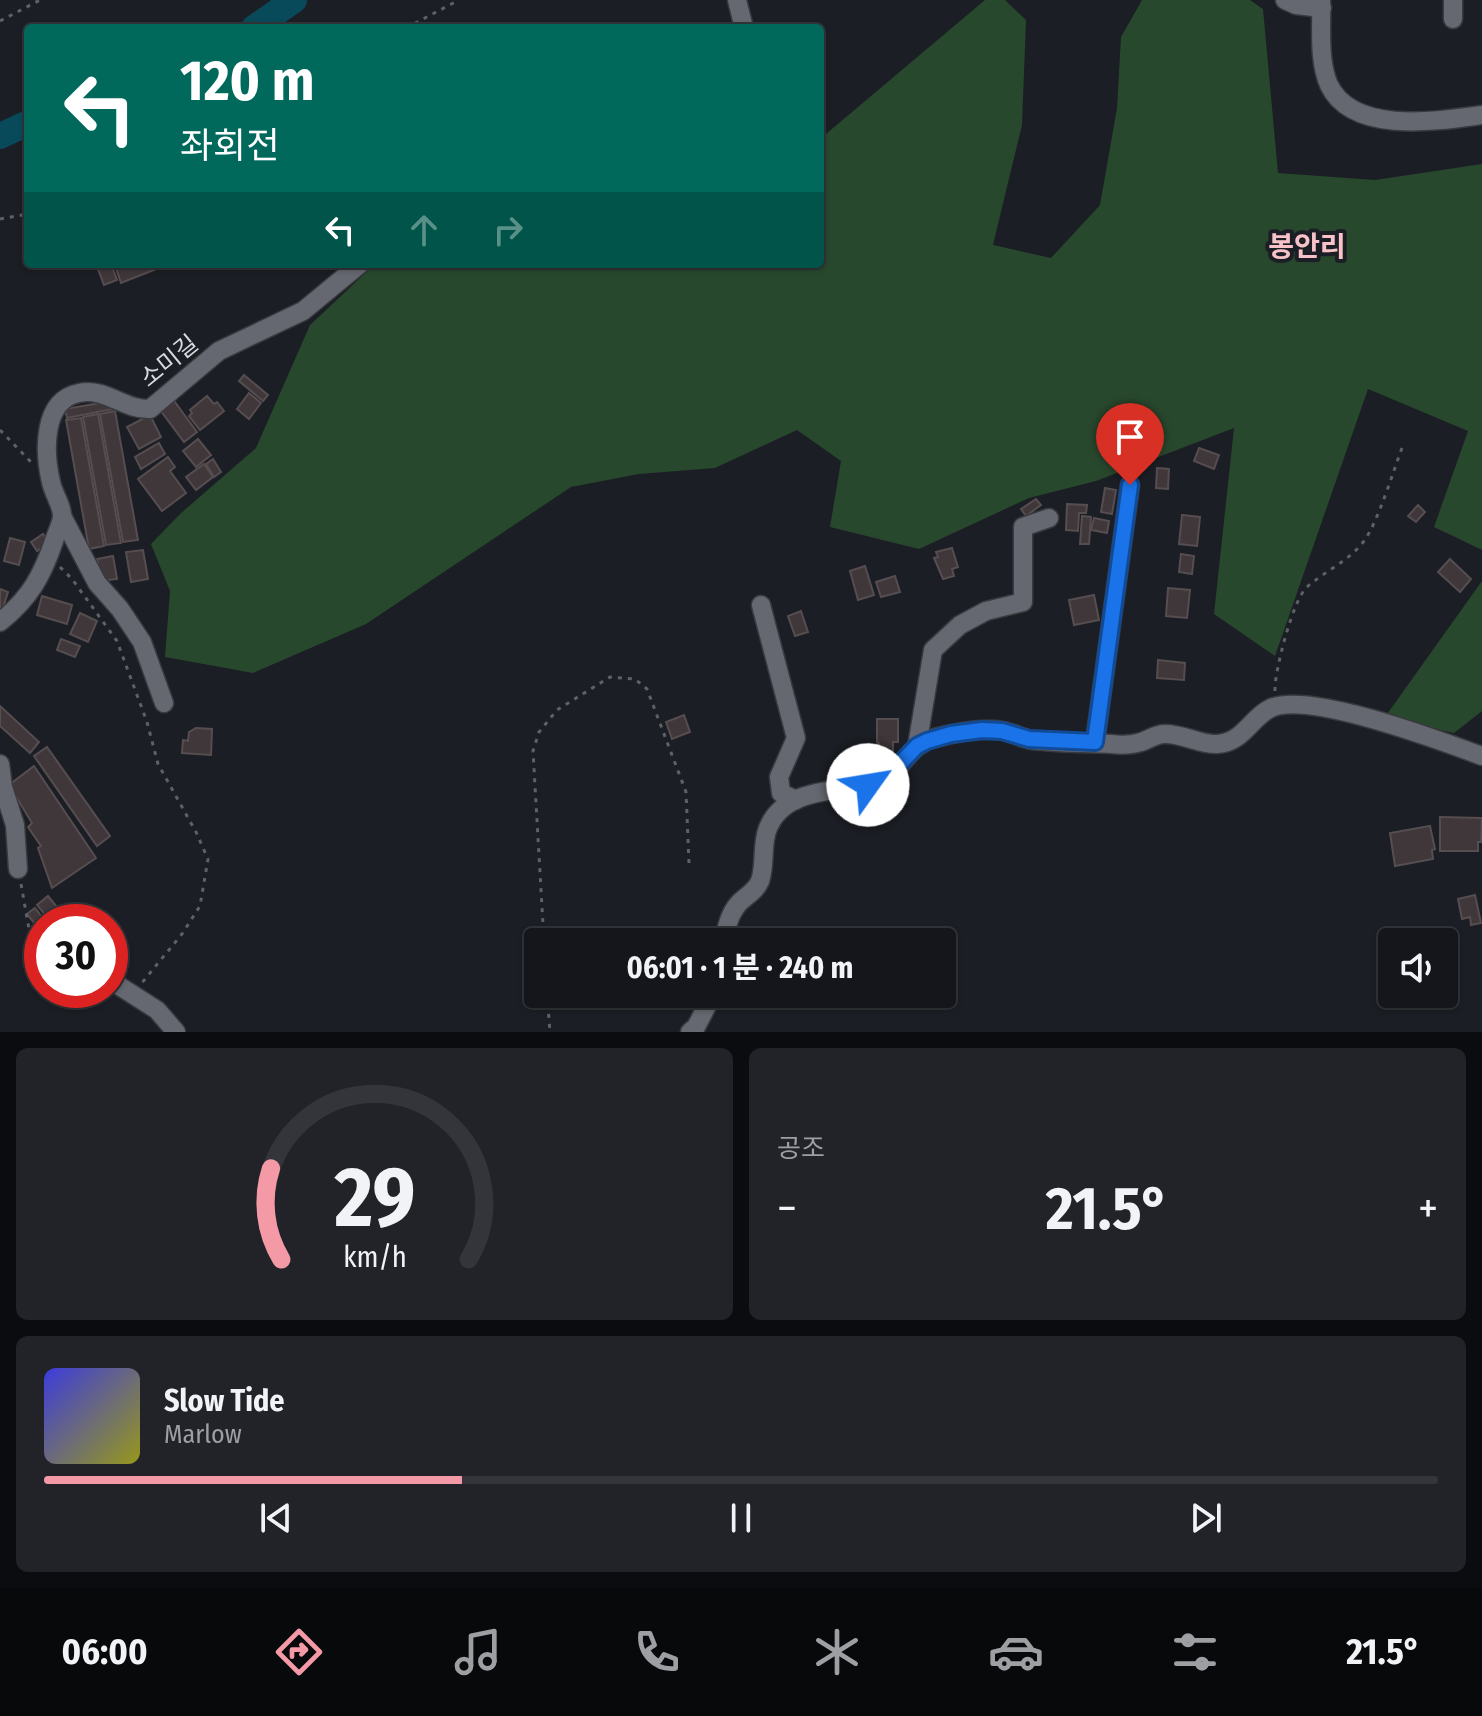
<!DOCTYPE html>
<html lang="ko">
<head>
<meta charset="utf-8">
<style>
	body { margin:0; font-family:"Fira Sans Condensed","Noto Sans KR",sans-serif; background:#212328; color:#f1f3f6; height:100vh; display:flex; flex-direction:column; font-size:30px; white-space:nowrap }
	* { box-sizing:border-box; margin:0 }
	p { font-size:26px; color:#9d9fa3 }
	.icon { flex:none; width:44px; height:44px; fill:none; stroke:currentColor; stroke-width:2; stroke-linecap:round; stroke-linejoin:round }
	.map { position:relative; height:1032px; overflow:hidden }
	.details { display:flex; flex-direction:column; gap:16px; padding:16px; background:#0b0c0f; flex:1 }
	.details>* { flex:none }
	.top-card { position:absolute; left:24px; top:24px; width:800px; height:244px; border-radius:8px; box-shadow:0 2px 6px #0004,0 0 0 2px #33353a; background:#00695c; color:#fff; overflow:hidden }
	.tools { position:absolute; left:1378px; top:928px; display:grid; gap:16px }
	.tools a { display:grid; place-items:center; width:80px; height:80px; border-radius:8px; background:#14161b; box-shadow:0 2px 6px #0004,0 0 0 2px #33353a; font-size:40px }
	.speed { position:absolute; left:24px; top:904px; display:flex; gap:16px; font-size:40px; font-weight:700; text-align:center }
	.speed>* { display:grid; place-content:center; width:104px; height:104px; border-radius:50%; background:#14161b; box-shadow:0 2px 6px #0004,0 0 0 2px #33353a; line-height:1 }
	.speed .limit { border:12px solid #d22; background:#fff; color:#111 }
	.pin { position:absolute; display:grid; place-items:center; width:68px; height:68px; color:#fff; margin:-82px -34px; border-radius:50% 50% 50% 0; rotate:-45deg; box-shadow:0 0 8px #0007 }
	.pin .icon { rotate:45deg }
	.me { position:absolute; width:88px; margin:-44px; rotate:58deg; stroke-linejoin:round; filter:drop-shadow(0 0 6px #0008) }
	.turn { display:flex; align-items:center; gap:28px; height:168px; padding:0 24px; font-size:36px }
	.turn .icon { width:104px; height:104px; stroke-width:2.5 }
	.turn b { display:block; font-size:56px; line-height:68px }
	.lanes { display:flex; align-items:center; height:76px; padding:0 24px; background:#0003; justify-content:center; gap:40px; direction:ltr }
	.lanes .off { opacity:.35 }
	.big { font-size:60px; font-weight:700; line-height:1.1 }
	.details .card { flex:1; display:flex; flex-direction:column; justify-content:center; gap:12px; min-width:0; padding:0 28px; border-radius:12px; background:#212328 }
	.details .dial { align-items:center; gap:0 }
	.dial svg { height:208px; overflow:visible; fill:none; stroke:#33353a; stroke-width:7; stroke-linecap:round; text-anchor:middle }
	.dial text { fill:#f1f3f6; stroke:none }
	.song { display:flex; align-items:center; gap:24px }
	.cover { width:96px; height:96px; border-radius:12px; background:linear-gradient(135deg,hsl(240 70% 55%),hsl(60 70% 35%)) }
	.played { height:8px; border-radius:4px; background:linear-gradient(90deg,#f49aa6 30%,#33353a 30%) }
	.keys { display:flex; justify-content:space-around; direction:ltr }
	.heat { display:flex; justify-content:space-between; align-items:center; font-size:44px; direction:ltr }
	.details .tiles { flex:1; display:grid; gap:16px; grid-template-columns:1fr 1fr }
	.card:last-child { grid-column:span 2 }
	.trip { position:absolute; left:524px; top:928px; width:432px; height:80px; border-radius:8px; background:#14161b; box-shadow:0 2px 6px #0004,0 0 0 2px #33353a; font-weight:700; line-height:80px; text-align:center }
	.menu { display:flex; height:128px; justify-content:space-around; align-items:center; background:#08090b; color:#9d9fa3 }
	.menu .icon { width:56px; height:56px }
	.menu .selected { color:#f49aa6 }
	.menu b { font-size:36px; color:#f1f3f6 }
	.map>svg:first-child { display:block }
	.green { fill:#28482d }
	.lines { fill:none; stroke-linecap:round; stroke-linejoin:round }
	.river { stroke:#094a5a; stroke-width:26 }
	.building { fill:#3f3739; stroke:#564d50; stroke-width:2 }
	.minor-casing { stroke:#383a3f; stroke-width:21 }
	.path { stroke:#5e6167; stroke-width:3; stroke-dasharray:4 6; stroke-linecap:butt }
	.minor { stroke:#656870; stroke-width:18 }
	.route-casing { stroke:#114b97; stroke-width:20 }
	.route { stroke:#1a73e8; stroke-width:14 }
	.labels { text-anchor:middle; stroke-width:8; stroke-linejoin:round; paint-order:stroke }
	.street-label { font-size:24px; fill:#d8dadf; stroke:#1b1e24 }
	.quarter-label { font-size:28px; font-weight:bold; fill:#f7c3c8; stroke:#1b1e24 }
</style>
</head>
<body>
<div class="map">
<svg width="1482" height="1032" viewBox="0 0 1482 1032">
	<rect width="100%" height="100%" fill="#1b1e24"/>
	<!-- green -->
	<g class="green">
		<path d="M985 0H1005L1026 20 1022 125 993 245 1051 258 1100 205 1117 108 1121 37 1142 0H1250L1263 9 1278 173 1375 180 1482 164V550L1434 527 1468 431 1368 389 1275 656 1214 614 1234 428 1096 481 1029 498 919 549 830 527 841 461 797 430 715 468 639 474 571 487 366 624 253 673 165 657 170 591 151 544 180 514 256 448 310 325 375 264H820V139Z"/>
		<path d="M1482 581V711L1454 733 1385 717Z"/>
	</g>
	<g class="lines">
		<!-- river -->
		<g class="river">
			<path d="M254 28 294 0"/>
			<path d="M0 136 28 123"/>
		</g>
	</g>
	<!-- building -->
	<g class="building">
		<path d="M96 264H111L117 280 104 285Z"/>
		<path d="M117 264H169L121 283 115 265Z"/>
		<path d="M244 375 268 395 263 401 239 381Z"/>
		<path d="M249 393 261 403 249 419 237 409Z"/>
		<path d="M207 396 214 404 217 402 224 411 200 430 189 416 192 413 190 410Z"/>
		<path d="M172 398 197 432 184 442 158 407Z"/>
		<path d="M112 401 113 409 67 418 65 409Z"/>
		<path d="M115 411 138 540 123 542 100 414Z"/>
		<path d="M98 414 121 543 106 545 83 417Z"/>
		<path d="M150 415 161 437 139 449 127 427Z"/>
		<path d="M81 418 104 546 89 549 66 420Z"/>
		<path d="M198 439 211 455 196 467 183 451Z"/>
		<path d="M159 443 165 454 141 469 135 457Z"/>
		<path d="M1199 448 1219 455 1214 469 1194 461Z"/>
		<path d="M168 457 175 467 170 471 186 493 162 511 138 479Z"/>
		<path d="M213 459 221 472 214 477 206 464Z"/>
		<path d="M204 464 213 477 196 490 186 477Z"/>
		<path d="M1157 468 1169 469 1168 489 1156 488Z"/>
		<path d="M1105 488 1116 490 1112 514 1101 512Z"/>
		<path d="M1036 499 1041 505 1026 516 1021 509Z"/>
		<path d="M1067 504 1087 505 1086 513H1079L1078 531 1066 530Z"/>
		<path d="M1418 505 1425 512 1416 522 1408 516Z"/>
		<path d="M1182 515 1200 517 1197 546 1179 544Z"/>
		<path d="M1082 516 1091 517 1089 544H1080Z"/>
		<path d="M1094 518 1109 521 1107 533 1091 530Z"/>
		<path d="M43 534 49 543 37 551 31 542Z"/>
		<path d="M10 538 25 542 19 565 4 561Z"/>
		<path d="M952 548 958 567 952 569 954 576 943 579 934 558 938 557 936 552Z"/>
		<path d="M143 550 148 579 131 582 126 552Z"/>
		<path d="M1181 554 1194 556 1192 574 1179 572Z"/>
		<path d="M113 556 117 579 101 581 97 559Z"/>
		<path d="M1450 559 1471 579 1460 592 1438 572Z"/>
		<path d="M865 566 874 595 858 600 850 571Z"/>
		<path d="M895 576 900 592 881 597 876 582Z"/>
		<path d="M1168 588 1190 590 1187 618 1166 616Z"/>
		<path d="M0 589 8 592 0 617Z"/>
		<path d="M1094 595 1099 620 1074 625 1069 600Z"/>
		<path d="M42 596 72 605 67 624 37 615Z"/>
		<path d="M801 611 808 632 795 636 788 616Z"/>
		<path d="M80 613 97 621 88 642 70 634Z"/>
		<path d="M61 639 80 646 75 657 57 650Z"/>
		<path d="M1158 660 1185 663 1184 680 1157 678Z"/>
		<path d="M0 706 39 742 30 753 0 726Z"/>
		<path d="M684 715 690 732 672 739 666 722Z"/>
		<path d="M877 719H898V742H893V751H879V743L877 742Z"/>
		<path d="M196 728 212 729 211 755 182 753 183 740 188 741 189 732Z"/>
		<path d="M47 747 110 836 97 846 34 756Z"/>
		<path d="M34 766 96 858 52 888 38 848 41 846 28 827 32 823 9 785Z"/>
		<path d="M1440 817 1482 818 1481 842H1478V851H1440Z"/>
		<path d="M1430 826 1435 849 1432 850 1433 859 1395 866 1390 833Z"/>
		<path d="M1475 895 1481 923 1471 925 1470 917 1462 919 1458 899Z"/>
		<path d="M48 896 69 922H51L37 905Z"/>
		<path d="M35 908 46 922H42V933L27 914Z"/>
	</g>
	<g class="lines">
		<!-- minor casing -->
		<g class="minor-casing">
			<g id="minor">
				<path d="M737 0 744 28"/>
				<path d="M1285 0 1296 5 1322 8"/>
				<path d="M1321 0C1322 27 1318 60 1329 85 1353 135 1438 121 1482 115"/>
				<path d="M1453 0V19"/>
				<path d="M62 516 97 583 120 609 142 642 164 703"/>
				<path d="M761 605 796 738 779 777 781 793 796 800"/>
				<path d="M0 622C30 598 42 576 54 541 56 534 61 525 62 517 63 507 53 493 51 482 44 452 42 400 79 393 105 387 124 410 150 409L219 351 303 311 360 264"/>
				<path d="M1095 742 1130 485"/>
				<path d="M917 746 933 650 960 625 986 611 1023 602V527L1049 518"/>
				<path d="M0 764 3 787 15 825 18 869"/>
				<path d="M725 942C725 929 730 913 739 903 746 896 756 891 760 881 766 864 761 845 768 828 786 784 844 794 880 780 902 772 908 746 931 739 953 733 980 727 1003 731 1013 733 1022 738 1032 740 1058 743 1085 743 1111 744 1120 745 1132 745 1141 742 1148 740 1156 734 1164 734 1182 733 1200 745 1217 744 1243 743 1251 717 1271 708 1310 691 1441 741 1482 756"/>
				<path d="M110 980 157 1010 176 1032"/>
				<path d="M690 1032 696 1027 713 994"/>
			</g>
		</g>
		<!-- path -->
		<g class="path">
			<path d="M0 21 40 0"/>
			<path d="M406 28 459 0"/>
			<path d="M0 219 28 214"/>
			<path d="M0 430 31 462"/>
			<path d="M60 567 72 579 117 641 147 722 158 764 196 832 208 859 200 906 182 934 141 984"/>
			<path d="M1275 691C1274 673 1293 599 1307 587 1325 571 1349 561 1364 541 1378 522 1394 469 1403 445"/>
			<path d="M21 884 29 929 42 948"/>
			<path d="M544 942 533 751 539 732 557 710 610 677 635 679 647 689 686 792 689 863"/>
			<path d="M547 994 550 1032"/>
		</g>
		<!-- minor -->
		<use href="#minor" class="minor"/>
	</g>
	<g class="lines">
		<!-- route casing -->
		<g class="route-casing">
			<path id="route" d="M868 785 885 779 917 746 927 741 951 734 982 730 1002 731 1029 739 1095 742 1130 485"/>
		</g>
		<!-- route -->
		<use href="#route" class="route"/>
	</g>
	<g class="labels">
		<!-- street labels -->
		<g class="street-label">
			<text transform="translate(169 361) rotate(-39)" y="8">소미길</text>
		</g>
		<!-- quarter labels -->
		<g class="quarter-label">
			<text x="1307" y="256">봉안리</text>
		</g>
	</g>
</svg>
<div class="tools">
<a><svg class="icon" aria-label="sound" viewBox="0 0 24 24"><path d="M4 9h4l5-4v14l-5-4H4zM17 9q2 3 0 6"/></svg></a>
</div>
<div class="speed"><div class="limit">30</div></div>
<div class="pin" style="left:1130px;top:485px;background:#d93025"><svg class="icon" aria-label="arrive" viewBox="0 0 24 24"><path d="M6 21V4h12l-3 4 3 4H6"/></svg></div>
<svg class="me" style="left:868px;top:785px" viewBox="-20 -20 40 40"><circle r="19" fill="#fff"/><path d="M0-13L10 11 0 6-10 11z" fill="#1a73e8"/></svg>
<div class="trip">06:01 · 1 분 · 240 m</div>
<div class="top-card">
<div class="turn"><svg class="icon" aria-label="left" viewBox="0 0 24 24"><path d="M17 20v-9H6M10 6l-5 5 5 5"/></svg><div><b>120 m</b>좌회전</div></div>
<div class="lanes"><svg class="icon" aria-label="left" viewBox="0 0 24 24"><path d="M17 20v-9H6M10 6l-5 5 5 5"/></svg><svg class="icon off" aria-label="ahead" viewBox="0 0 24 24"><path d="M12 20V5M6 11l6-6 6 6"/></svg><svg class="icon off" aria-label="right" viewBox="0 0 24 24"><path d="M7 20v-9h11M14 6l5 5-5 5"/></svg></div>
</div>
</div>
<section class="details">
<div class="tiles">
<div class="card dial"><svg viewBox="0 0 100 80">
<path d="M14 69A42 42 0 1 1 86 69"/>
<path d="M14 69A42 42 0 0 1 10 34" stroke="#f49aa6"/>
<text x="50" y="56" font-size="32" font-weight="700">29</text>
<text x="50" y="72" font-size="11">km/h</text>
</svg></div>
<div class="card"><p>공조</p>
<div class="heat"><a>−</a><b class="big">21.5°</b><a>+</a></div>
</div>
<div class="card">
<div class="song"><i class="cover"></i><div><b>Slow Tide</b><p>Marlow</p></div></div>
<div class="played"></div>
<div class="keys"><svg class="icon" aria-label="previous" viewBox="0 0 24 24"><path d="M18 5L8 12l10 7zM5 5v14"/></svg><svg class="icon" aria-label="pause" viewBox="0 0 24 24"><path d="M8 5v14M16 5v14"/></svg><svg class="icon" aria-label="next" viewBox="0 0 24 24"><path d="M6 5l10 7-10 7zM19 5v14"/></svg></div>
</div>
</div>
</section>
<nav class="menu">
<b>06:00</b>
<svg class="icon selected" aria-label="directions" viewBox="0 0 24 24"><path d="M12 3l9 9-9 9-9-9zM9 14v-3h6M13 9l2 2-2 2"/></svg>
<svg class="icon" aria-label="music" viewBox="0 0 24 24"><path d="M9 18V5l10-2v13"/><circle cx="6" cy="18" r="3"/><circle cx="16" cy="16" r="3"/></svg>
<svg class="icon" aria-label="phone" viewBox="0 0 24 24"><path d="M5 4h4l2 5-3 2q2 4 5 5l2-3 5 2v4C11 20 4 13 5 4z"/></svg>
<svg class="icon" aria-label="climate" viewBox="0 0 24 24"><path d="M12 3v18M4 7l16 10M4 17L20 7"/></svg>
<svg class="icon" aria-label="car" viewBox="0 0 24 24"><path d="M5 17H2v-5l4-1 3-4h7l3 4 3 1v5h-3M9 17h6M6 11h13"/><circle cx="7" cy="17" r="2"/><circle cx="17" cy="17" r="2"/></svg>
<svg class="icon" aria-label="filters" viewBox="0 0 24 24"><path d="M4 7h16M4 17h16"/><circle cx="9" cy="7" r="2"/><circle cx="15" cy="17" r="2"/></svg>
<b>21.5°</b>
</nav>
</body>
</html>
